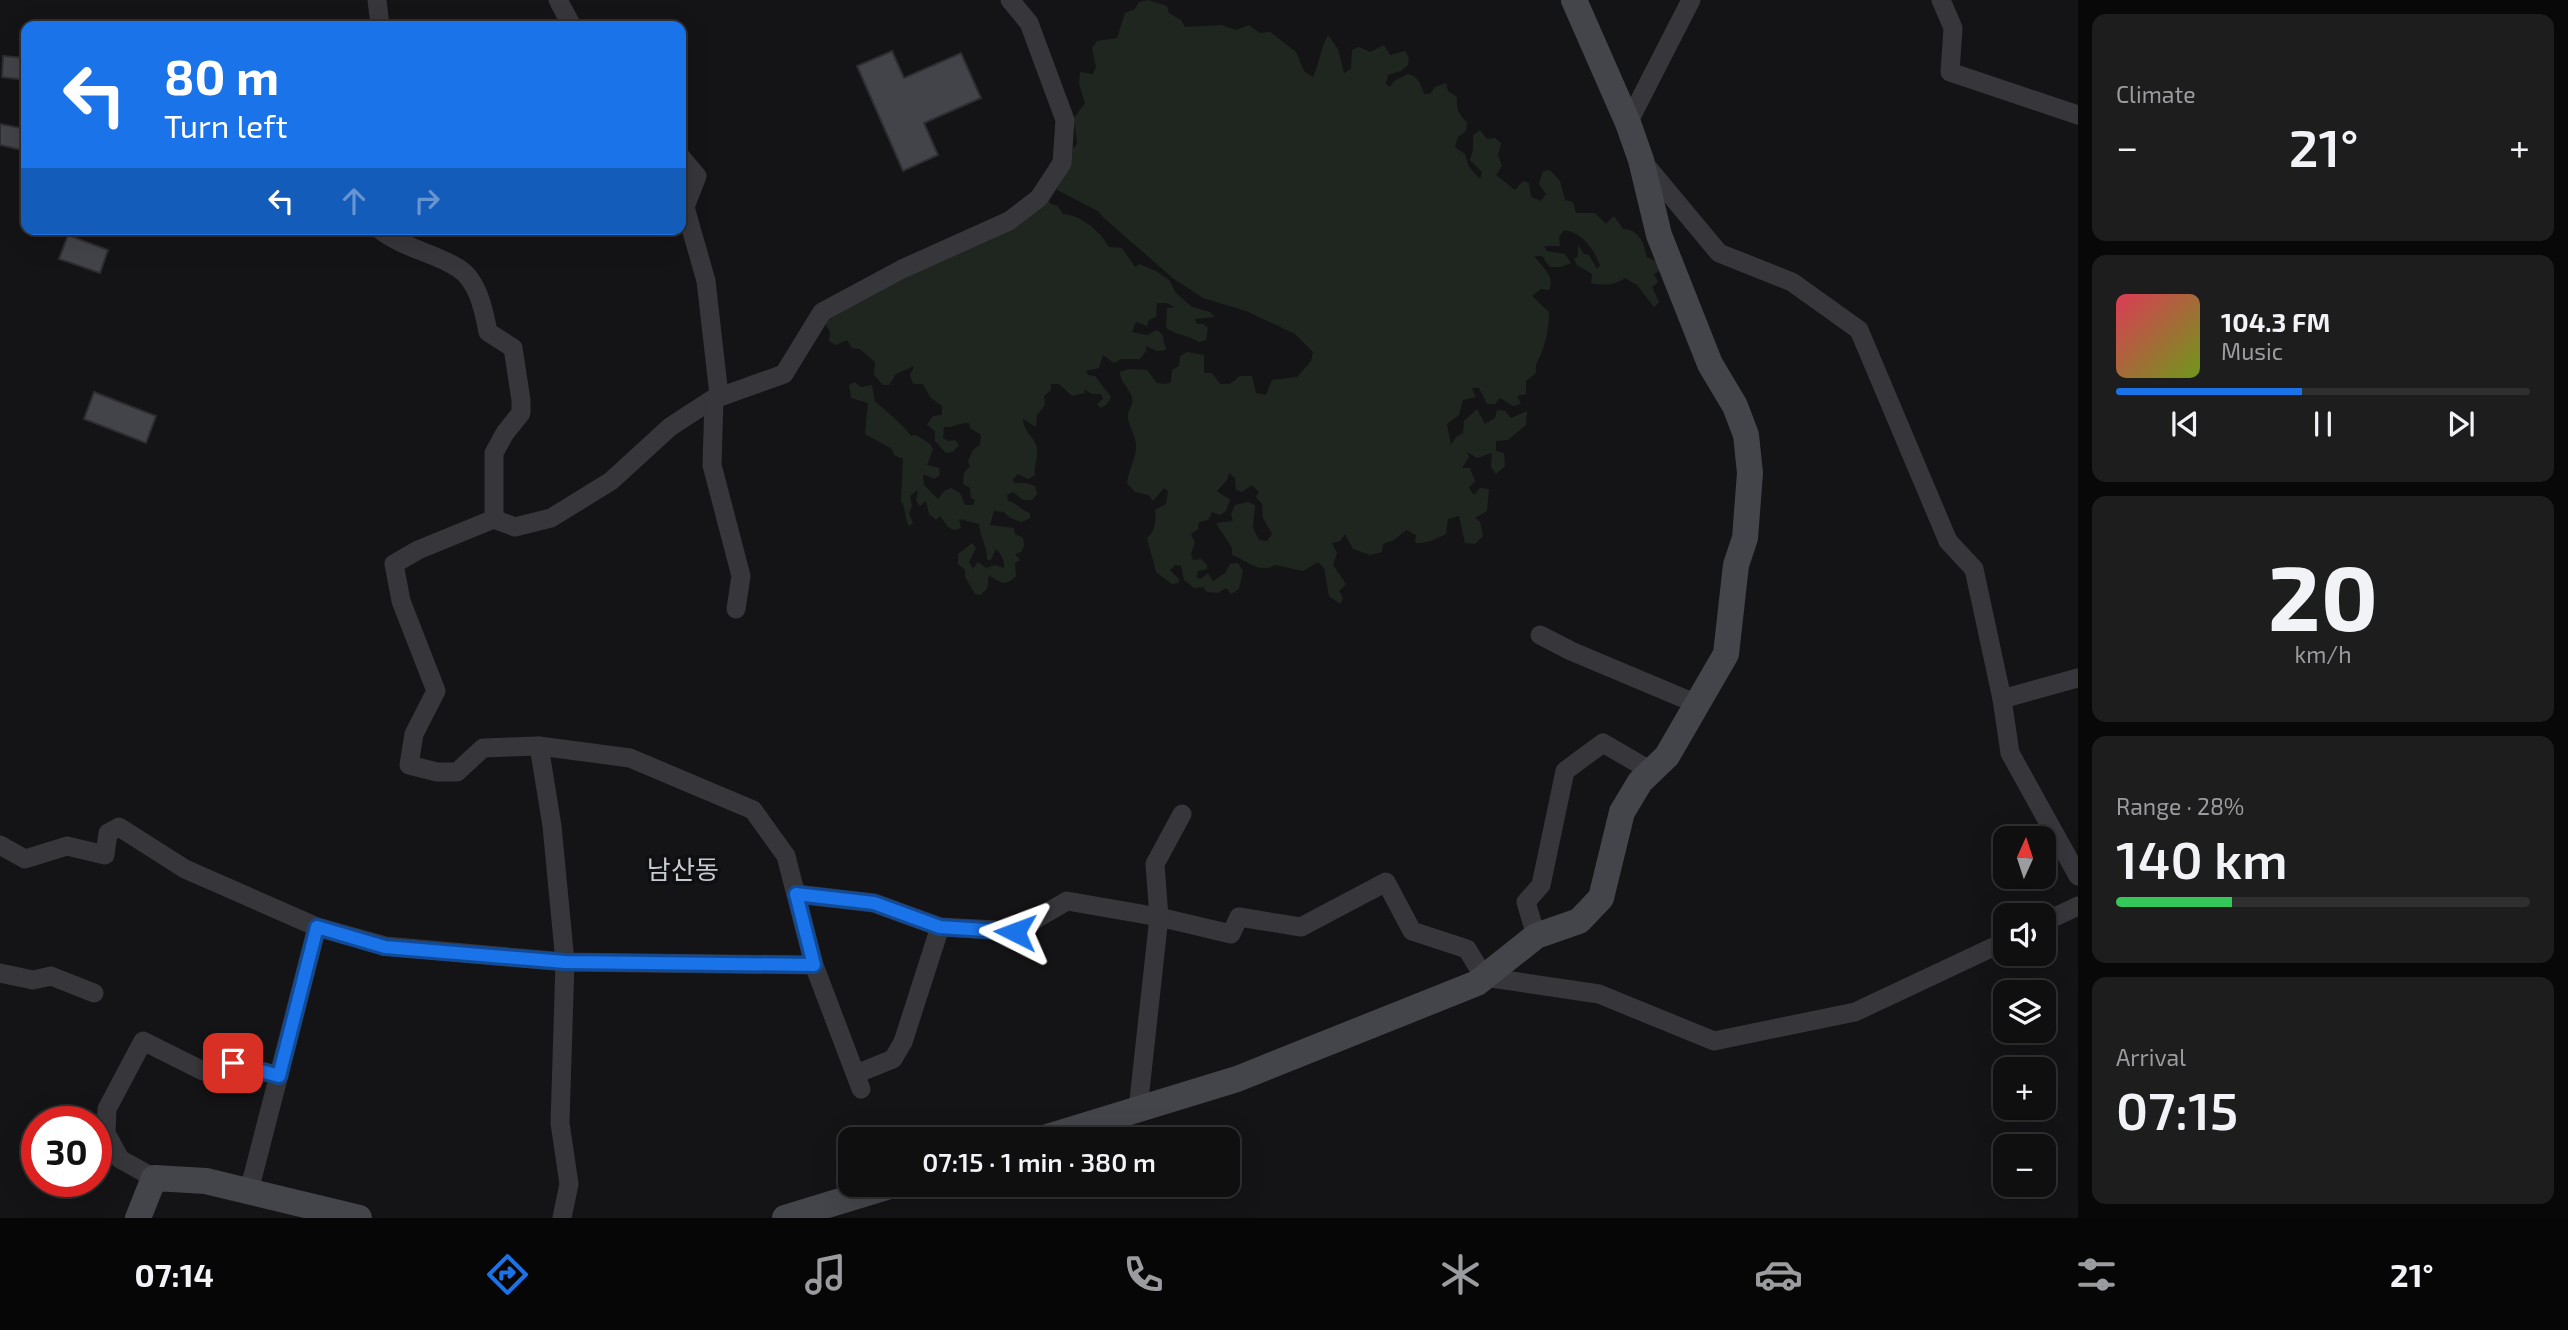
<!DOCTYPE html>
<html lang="en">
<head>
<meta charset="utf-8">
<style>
	body { margin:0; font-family:"Exo 2","Noto Sans KR",sans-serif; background:#1d1d1e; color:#f1f3f6; height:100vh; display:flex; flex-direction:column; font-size:26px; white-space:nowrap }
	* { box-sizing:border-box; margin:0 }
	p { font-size:23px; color:#9b9c9f }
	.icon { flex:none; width:38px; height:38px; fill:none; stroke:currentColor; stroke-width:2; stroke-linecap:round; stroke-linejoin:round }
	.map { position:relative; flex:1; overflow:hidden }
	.side { display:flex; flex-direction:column; gap:14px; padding:14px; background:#080809; width:490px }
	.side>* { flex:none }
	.banner { position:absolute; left:21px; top:21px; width:665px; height:214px; border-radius:14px; box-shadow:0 7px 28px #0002,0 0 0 2px #2f2f30; background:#1a73e8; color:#fff; overflow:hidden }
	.needle { width:46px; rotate:3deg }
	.tools { position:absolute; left:1993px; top:826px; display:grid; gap:14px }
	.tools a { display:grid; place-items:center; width:63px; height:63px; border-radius:14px; background:#0f0f10; box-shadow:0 7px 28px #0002,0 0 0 2px #2f2f30; font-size:35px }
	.speed { position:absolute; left:21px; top:1106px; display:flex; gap:14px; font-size:35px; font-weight:700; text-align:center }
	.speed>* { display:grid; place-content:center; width:91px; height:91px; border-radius:50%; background:#0f0f10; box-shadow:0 7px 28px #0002,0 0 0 2px #2f2f30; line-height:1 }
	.speed .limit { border:10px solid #d22; background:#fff; color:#111 }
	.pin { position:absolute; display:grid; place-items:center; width:60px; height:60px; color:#fff; margin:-30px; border-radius:14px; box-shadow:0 4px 10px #0006 }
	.me { position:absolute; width:77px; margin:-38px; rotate:273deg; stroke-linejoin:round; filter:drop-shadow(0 0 5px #0008) }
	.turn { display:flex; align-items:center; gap:24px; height:147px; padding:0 28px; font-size:32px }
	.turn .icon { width:91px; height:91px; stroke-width:2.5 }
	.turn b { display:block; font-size:49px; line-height:60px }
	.lanes { display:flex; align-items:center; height:66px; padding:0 28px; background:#0003; justify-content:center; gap:35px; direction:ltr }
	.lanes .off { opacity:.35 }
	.big { font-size:52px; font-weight:600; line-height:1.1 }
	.side .widget { flex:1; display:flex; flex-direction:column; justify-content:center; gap:10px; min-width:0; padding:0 24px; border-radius:14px; background:#1d1d1e }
	.side .dial { align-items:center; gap:0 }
	.dial b { font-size:91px; line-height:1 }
	.song { display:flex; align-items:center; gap:21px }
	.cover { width:84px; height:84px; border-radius:10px; background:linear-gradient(135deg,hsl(350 70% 55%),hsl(80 70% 35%)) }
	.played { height:7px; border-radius:4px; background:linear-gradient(90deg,#1a73e8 45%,#2f2f30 45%) }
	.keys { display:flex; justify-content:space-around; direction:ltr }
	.heat { display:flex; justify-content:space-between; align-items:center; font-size:38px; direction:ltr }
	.charge { height:10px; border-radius:5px; background:linear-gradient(90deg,#34c759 28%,#2f2f30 0) }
	.trip { position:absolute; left:838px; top:1127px; width:402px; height:70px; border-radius:14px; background:#0f0f10; box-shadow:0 7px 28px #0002,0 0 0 2px #2f2f30; font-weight:600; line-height:70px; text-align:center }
	.tabs { display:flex; height:112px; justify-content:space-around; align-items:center; background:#060606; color:#9b9c9f }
	.tabs .icon { width:49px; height:49px }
	.tabs .current { color:#1a73e8 }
	.tabs b { font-size:32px; color:#f1f3f6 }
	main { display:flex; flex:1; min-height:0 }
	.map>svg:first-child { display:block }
	.green { fill:#1f2620 }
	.building { fill:#434449; stroke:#2e2e32; stroke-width:2 }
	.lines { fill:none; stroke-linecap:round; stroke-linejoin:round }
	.street { stroke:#36363b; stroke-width:19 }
	.secondary { stroke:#44454b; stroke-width:26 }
	.route-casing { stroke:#114b97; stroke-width:18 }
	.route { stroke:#1a73e8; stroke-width:12 }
	.labels { text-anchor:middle; stroke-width:7; stroke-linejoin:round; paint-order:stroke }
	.quarter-label { font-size:26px; fill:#c7cad2; stroke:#0f0f11 }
</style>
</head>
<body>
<main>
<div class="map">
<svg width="2078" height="1218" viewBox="0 0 2078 1218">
	<rect width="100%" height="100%" fill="#141416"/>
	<!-- green -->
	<g class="green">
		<path d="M1148 0 1167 6 1169 13 1181 20 1185 27 1221 25 1236 30 1249 25 1260 33 1270 32 1296 52 1304 71 1313 77C1320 62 1320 49 1328 35L1338 49 1344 73 1351 69 1352 50 1359 47 1370 52 1384 45 1390 55 1405 51 1409 58 1408 65 1401 71 1388 75 1386 84 1390 87 1394 81 1408 74C1418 76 1421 84 1424 94H1430L1435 87 1446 83 1448 91 1457 97C1456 108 1459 115 1467 122L1466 131 1458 137 1455 147 1465 154 1469 167 1480 179 1482 172 1470 160 1473 150V135L1480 130 1487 139 1495 138 1501 143 1498 155 1502 166 1496 175 1515 190 1523 181 1529 183 1531 197 1541 201 1546 194 1539 184 1543 171 1550 170 1560 181 1565 200 1573 202 1576 213H1595L1606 224 1614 216 1623 229C1640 230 1643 242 1647 257L1659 263V271L1654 274 1658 282 1652 287 1659 302 1654 307 1637 285 1625 278C1617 285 1601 286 1591 283L1592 274 1577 265 1574 259 1578 256V245L1584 254 1589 255 1597 269 1600 265C1593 249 1584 233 1564 230L1559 237 1560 246H1544L1547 251 1565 254 1571 263 1561 267H1550L1542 256H1534C1541 266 1556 276 1549 290L1541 289 1532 296 1549 312C1549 326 1547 339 1542 351 1539 362 1535 360 1536 373L1526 381V394L1517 396 1521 404 1513 406 1500 398 1495 404H1487L1479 388H1472L1476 397 1463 400 1459 415 1447 424 1451 445 1456 437 1463 433 1464 421 1477 409 1485 424 1495 418 1497 410 1505 411 1511 418 1527 411 1526 425 1508 440 1496 441V451L1504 453 1505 466 1496 474 1491 467 1492 453 1477 458 1467 452 1469 457 1462 468H1470L1475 481 1469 488 1474 495 1480 488 1489 489 1487 511 1475 518 1480 522 1483 536 1475 544 1465 543 1459 516 1448 519 1446 534C1436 539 1426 544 1415 543L1416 535 1406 530 1394 540 1383 544 1382 552 1370 555 1353 549 1345 534 1340 541 1332 543 1337 553 1333 565 1346 584 1339 591 1343 598 1340 604 1329 596 1324 568 1318 562 1303 571 1276 565C1257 574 1249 561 1232 555V548L1216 523 1233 521 1231 514 1235 505 1248 502 1255 505 1253 528 1259 540 1267 541 1272 534 1263 518 1262 504 1256 497 1259 492 1252 485 1242 492 1236 490 1235 478 1229 473 1227 480 1217 491 1230 500 1226 511 1220 515 1212 512 1208 520 1199 522 1198 529 1191 534 1195 543 1191 554 1193 560 1201 559 1207 565V569L1198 571 1197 578 1201 579 1208 573 1213 581 1225 573 1230 564 1238 563 1243 571 1239 589 1231 594 1226 588 1218 593 1207 592 1203 587 1194 588 1184 580 1181 566 1175 565 1170 570 1179 579V583L1172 584 1156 572 1147 538C1156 530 1156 521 1155 510L1166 504 1168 491 1164 488 1153 501 1149 495 1135 492 1127 483C1128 470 1137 457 1136 445 1136 436 1129 427 1128 418 1127 410 1134 405 1132 397 1129 387 1120 383 1120 372L1128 369 1147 370 1157 383 1166 384 1171 382 1172 370 1179 366 1180 356 1187 352 1204 355V373H1212L1220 384H1230L1240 376H1252L1256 393 1266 395 1272 380 1297 377 1311 361 1313 352 1295 334 1246 311 1203 298 1174 279 1105 219 1098 211 1057 190 1067 155 1077 144 1074 118 1085 103 1079 84 1080 72 1093 74 1096 67 1092 48 1097 41 1117 38 1125 13 1135 9 1139 2Z"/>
		<path d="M1048 200 1051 204 1058 206 1063 214C1081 215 1100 231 1109 247L1122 248 1135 267 1139 264 1156 271 1170 281 1175 292 1192 307 1210 312 1215 317 1195 319 1197 324H1203L1208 328 1206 340 1199 342C1187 335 1176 335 1166 328L1167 308 1175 307 1166 303H1157L1156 317 1149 320 1147 326 1136 322 1132 332 1147 335 1157 330 1162 334 1166 350 1157 351 1146 346V351L1140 359H1121L1114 363 1103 355 1099 368 1086 371 1088 375 1095 376 1111 397 1107 404 1101 408 1097 404 1103 399 1101 394H1092L1084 389 1085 393 1072 396 1059 384H1051V390L1044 396 1045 405 1037 415 1036 427 1023 419C1023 430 1032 435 1036 445 1040 456 1033 464 1035 475L1028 479 1018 474 1013 479 1014 483H1026L1035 486 1037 494 1032 500H1023L1013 492 1007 495 1008 501C1017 502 1021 511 1030 513V518L1022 522 1010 518 1004 512 994 511 990 525 1014 528 1015 534 1023 538 1024 546 1021 552 1015 554 1020 560 1015 563 1016 576C1005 587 1001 583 989 575L987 589 980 595 975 594 965 577V570L958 564V554L972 543 976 548 969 562 973 569 978 562 986 568 995 565 1004 568C1004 559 1002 555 996 549L991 560H987C988 548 980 537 979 524L959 519 961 528 954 530 948 527 940 516 936 520 929 514 926 501 920 506 916 501 918 490 910 496 912 506 909 513 913 523 909 526C904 517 906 508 901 501L903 459 894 455 892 449 865 434 868 403 851 398 849 385 854 382 861 387 872 385 875 402C886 410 904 426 911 436L916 435 930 444 933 449 927 465 939 468 940 475 934 479 923 474 924 485 938 499 944 491 951 488 960 493 965 505H973L975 500 971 498 970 488 963 484 964 472 970 467 968 461 973 450 980 445 981 435 970 428 969 423C960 422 954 428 944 427L943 438 948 441 955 440 959 445 953 452 946 453 935 441V431L927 425 933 416 942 415V406L930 397 923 384H913L910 375 914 366 896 374 889 385H883L874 375 875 362 860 349 852 348 847 340 836 345 829 341 830 331 826 326V317Z"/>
	</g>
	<!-- building -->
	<g class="building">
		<path d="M892 51 904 78 961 53 981 98 924 123 938 155 903 171 857 66Z"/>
		<path d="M3 56 26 58V80L2 77Z"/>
		<path d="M0 124 26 129V151L0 145Z"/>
		<path d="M68 235 108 250 100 273 59 259Z"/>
		<path d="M94 392 156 416 146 443 84 419Z"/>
	</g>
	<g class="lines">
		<!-- street -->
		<g class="street">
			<path d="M377 0 380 26"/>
			<path d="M558 0 572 26"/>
			<path d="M1941 0 1953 28 1950 72 2078 115"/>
			<path d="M1628 123 1691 0"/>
			<path d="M681 157 697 176 685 207 706 281 719 395 670 427 611 481 551 518 515 527 494 519 418 550 394 564 401 601 436 691 414 734 409 765 437 772H457L483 748 539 746 630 758 753 810 786 856 814 965 861 1089"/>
			<path d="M1644 163 1719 253 1792 282 1859 330 1948 541 1974 569 2002 699 2010 753 2078 876"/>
			<path d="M379 229C402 248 433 252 458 268 478 280 484 311 488 332L513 348 521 400V413L505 433 494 453V519"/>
			<path d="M736 609 741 576 712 465 714 399 784 374 822 312 902 269 1009 221 1039 198 1062 163 1065 120 1029 23 1010 0"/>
			<path d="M1540 635 1571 651 1697 704"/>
			<path d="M2002 699 2078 678"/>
			<path d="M539 746 552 826 565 962 560 1123 569 1184 562 1218"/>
			<path d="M0 845 25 859 67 846 105 855 108 833 119 827 185 869 317 927 385 946 565 962 814 965"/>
			<path d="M796 894 874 903 940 927 1015 931 1067 901 1159 917 1231 934 1239 917 1301 927 1386 882 1412 931 1467 949 1484 977 1599 994 1714 1041 1855 1012 2006 941"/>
			<path d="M2044 922 2078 906"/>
			<path d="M1536 936 1526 902 1541 885 1565 771 1603 743 1651 771"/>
			<path d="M0 973 33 980 51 976 94 993"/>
			<path d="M856 1074 893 1059 903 1042 940 927"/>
			<path d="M1138 1109 1159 917 1155 864 1182 814"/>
			<path d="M154 1178 120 1159 106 1133 107 1109 143 1041 203 1071 233 1063 279 1076"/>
			<path d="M249 1191 317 927"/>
		</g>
		<!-- secondary -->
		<g class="secondary">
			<path d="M1041 1139 1237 1079 1477 983 1536 936 1579 921 1601 898 1622 812 1640 782 1667 756 1726 654 1736 565 1745 538 1750 473 1746 435 1735 406 1710 364 1659 235 1641 160 1628 123 1574 0"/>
			<path d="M138 1218 154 1178 206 1181 359 1218"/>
			<path d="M785 1218 893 1185"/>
		</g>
	</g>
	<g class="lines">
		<!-- route casing -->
		<g class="route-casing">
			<path id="route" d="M233 1063 279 1076 317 927 385 947 565 962 814 965 796 894 874 903 940 927 1015 932"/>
		</g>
		<!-- route -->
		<use href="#route" class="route"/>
	</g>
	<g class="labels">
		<!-- quarter labels -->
		<g class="quarter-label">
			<text x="683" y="879">남산동</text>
		</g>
	</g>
</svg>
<div class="tools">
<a><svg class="needle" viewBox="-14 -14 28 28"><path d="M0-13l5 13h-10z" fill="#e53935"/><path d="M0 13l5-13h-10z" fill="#9b9c9f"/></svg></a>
<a><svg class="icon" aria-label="sound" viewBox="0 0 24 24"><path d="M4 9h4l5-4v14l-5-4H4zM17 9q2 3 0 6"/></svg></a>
<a><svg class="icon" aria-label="layers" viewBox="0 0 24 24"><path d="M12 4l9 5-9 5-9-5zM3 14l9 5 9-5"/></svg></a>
<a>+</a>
<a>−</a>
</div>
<div class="speed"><div class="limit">30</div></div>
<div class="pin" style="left:233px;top:1063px;background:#d93025"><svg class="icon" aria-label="arrive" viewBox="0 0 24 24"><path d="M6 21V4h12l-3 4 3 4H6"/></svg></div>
<svg class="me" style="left:1015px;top:932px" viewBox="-20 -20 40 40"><path d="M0-17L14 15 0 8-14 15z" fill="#1a73e8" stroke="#fff" stroke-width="4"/></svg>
<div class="trip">07:15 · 1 min · 380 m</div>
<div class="banner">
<div class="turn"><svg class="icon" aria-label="left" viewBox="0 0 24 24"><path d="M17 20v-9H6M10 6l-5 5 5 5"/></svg><div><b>80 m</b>Turn left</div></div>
<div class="lanes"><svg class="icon" aria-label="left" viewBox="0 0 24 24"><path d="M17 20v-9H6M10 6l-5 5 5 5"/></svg><svg class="icon off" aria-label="ahead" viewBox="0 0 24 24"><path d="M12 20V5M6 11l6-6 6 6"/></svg><svg class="icon off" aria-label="right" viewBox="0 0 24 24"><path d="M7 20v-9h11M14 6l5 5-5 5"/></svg></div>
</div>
</div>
<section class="side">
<div class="widget"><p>Climate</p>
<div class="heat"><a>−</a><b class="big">21°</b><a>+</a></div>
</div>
<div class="widget">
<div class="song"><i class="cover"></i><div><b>104.3 FM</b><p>Music</p></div></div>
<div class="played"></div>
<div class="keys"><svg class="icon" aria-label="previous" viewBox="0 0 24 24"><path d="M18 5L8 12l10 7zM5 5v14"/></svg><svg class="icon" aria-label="pause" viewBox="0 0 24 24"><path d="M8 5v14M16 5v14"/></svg><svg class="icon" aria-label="next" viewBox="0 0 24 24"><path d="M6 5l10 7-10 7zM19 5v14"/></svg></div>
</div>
<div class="widget dial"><b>20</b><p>km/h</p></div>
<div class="widget"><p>Range · 28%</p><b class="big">140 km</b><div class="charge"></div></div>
<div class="widget"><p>Arrival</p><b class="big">07:15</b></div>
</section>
</main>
<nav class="tabs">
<b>07:14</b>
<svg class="icon current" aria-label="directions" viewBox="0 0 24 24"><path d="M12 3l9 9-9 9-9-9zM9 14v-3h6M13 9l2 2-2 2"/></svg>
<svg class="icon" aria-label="music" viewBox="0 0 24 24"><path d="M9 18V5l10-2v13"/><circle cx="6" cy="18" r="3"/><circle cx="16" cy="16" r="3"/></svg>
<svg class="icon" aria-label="phone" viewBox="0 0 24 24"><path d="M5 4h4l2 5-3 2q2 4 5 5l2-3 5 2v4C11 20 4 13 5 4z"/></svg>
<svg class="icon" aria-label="climate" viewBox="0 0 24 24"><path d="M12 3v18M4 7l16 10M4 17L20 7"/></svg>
<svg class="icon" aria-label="car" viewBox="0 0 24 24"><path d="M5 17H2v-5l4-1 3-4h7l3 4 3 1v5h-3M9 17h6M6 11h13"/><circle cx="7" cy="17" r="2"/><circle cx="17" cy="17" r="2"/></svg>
<svg class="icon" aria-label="filters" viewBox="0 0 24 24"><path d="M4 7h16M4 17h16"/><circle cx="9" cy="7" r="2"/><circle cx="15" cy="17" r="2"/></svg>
<b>21°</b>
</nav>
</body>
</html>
